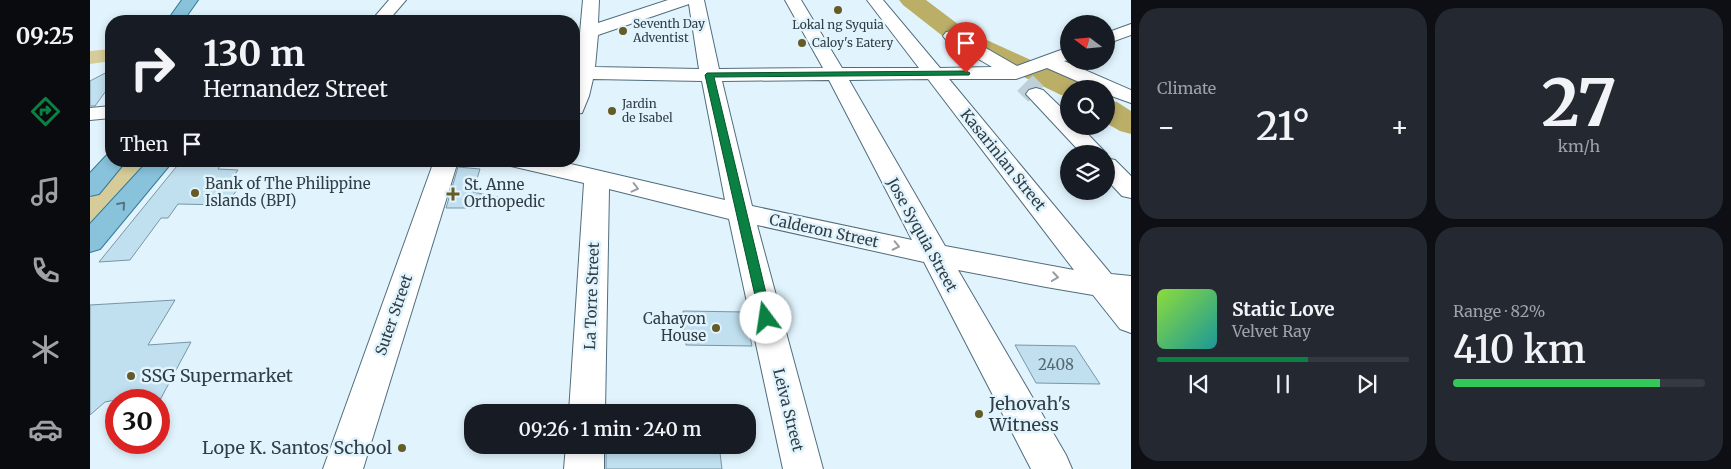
<!DOCTYPE html>
<html lang="en">
<head>
<meta charset="utf-8">
<style>
	body { margin:0; font-family:Merriweather,serif; background:#242831; color:#f1f3f6; height:100vh; display:flex; flex-direction:column; font-size:19px; white-space:nowrap }
	* { box-sizing:border-box; margin:0 }
	p { font-size:16px; color:#9ea1a6 }
	.icon { flex:none; width:28px; height:28px; fill:none; stroke:currentColor; stroke-width:2; stroke-linecap:round; stroke-linejoin:round }
	.map { position:relative; flex:1; overflow:hidden }
	.panel { display:flex; flex-direction:column; gap:8px; padding:8px; background:#0d0f14; width:600px }
	.panel>* { flex:none }
	.hud { position:absolute; left:15px; top:15px; width:475px; height:152px; border-radius:20px; box-shadow:0 2px 8px #0003; background:#171b24; color:#f1f3f6; overflow:hidden }
	.needle { width:32px; rotate:286deg }
	.fabs { position:absolute; left:970px; top:15px; display:grid; gap:10px }
	.fabs a { display:grid; place-items:center; width:55px; height:55px; border-radius:50%; background:#171b24; box-shadow:0 2px 8px #0003; font-size:25px }
	.speed { position:absolute; left:15px; top:389px; display:flex; gap:10px; font-size:25px; font-weight:700; text-align:center }
	.speed>* { display:grid; place-content:center; width:65px; height:65px; border-radius:50%; background:#171b24; box-shadow:0 2px 8px #0003; line-height:1 }
	.speed .limit { border:8px solid #d22; background:#fff; color:#111 }
	.pin { position:absolute; display:grid; place-items:center; width:42px; height:42px; color:#fff; margin:-51px -21px; border-radius:50% 50% 50% 0; rotate:-45deg; box-shadow:0 0 5px #0007 }
	.pin .icon { rotate:45deg }
	.me { position:absolute; width:55px; margin:-28px; rotate:346deg; stroke-linejoin:round; filter:drop-shadow(0 0 4px #0008) }
	.turn { display:flex; align-items:center; gap:18px; height:105px; padding:0 15px; font-size:22px }
	.turn .icon { width:65px; height:65px; stroke-width:2.5 }
	.turn b { display:block; font-size:35px; line-height:42px }
	.then { display:flex; align-items:center; height:48px; padding:0 15px; background:#0003; gap:10px; font-size:19px }
	.big { font-size:38px; font-weight:600; line-height:1.1 }
	.panel .widget { flex:1; display:flex; flex-direction:column; justify-content:center; gap:8px; min-width:0; padding:0 18px; border-radius:20px; background:#242831 }
	.panel .dial { align-items:center; gap:0 }
	.dial b { font-size:65px; line-height:1 }
	.song { display:flex; align-items:center; gap:15px }
	.cover { width:60px; height:60px; border-radius:8px; background:linear-gradient(135deg,hsl(90 70% 55%),hsl(180 70% 35%)) }
	.played { height:5px; border-radius:2px; background:linear-gradient(90deg,#0b8043 60%,#363941 60%) }
	.keys { display:flex; justify-content:space-around; direction:ltr }
	.heat { display:flex; justify-content:space-between; align-items:center; font-size:28px; direction:ltr }
	.charge { height:8px; border-radius:4px; background:linear-gradient(90deg,#34c759 82%,#363941 0) }
	.panel .tiles { flex:1; display:grid; gap:8px; grid-template-columns:repeat(2,1fr) }
	.trip { position:absolute; left:374px; top:404px; width:292px; height:50px; border-radius:20px; background:#171b24; box-shadow:0 2px 8px #0003; font-weight:600; line-height:50px; text-align:center }
	main { display:flex; flex:1; min-height:0 }
	.tabs { display:flex; flex-direction:column; width:90px; justify-content:space-around; align-items:center; background:#090b0e; color:#9ea1a6 }
	.tabs .icon { width:35px; height:35px }
	.tabs .active { color:#0b8043 }
	.tabs b { font-size:22px; color:#f1f3f6 }
	.map>svg:first-child { display:block }
	.green { fill:#d5cc99 }
	.lines { fill:none; stroke-linecap:round; stroke-linejoin:round }
	.river { fill:#bbae66; fill-rule:evenodd }
	.building { fill:#c0dfef; stroke:#7896a5 }
	.minor-tunnel { stroke:#bed0d9; stroke-width:22; stroke-dasharray:22 11; stroke-linecap:butt }
	.minor-casing { stroke:#516d7c; stroke-width:2 }
	.major-casing { stroke:#377997; stroke-width:2 }
	.minor { fill:#fff; fill-rule:evenodd }
	.major { fill:#88c2db; fill-rule:evenodd }
	.oneway { stroke:#989ea2 }
	.oneway2 { stroke:#547381 }
	.route { fill:#0b8043; stroke:#07532c }
	.poi-dot { fill:#645b27; stroke:#e1f4fe; stroke-width:2 }
	.labels { text-anchor:middle; stroke-width:5; stroke-linejoin:round; paint-order:stroke }
	.far-poi-label { font-size:12px; fill:#323e45; stroke:#e1f4fe; text-anchor:start }
	.street-label { font-size:15px; fill:#323e45; stroke:#e1f4fe }
	.poi-label { font-size:15px; fill:#323e45; stroke:#e1f4fe; text-anchor:start }
	.near-number-label { font-size:15px; fill:#566670 }
	.near-poi-label { font-size:18px; fill:#323e45; stroke:#e1f4fe; text-anchor:start }
</style>
</head>
<body>
<main>
<nav class="tabs">
<b>09:25</b>
<svg class="icon active" aria-label="directions" viewBox="0 0 24 24"><path d="M12 3l9 9-9 9-9-9zM9 14v-3h6M13 9l2 2-2 2"/></svg>
<svg class="icon" aria-label="music" viewBox="0 0 24 24"><path d="M9 18V5l10-2v13"/><circle cx="6" cy="18" r="3"/><circle cx="16" cy="16" r="3"/></svg>
<svg class="icon" aria-label="phone" viewBox="0 0 24 24"><path d="M5 4h4l2 5-3 2q2 4 5 5l2-3 5 2v4C11 20 4 13 5 4z"/></svg>
<svg class="icon" aria-label="climate" viewBox="0 0 24 24"><path d="M12 3v18M4 7l16 10M4 17L20 7"/></svg>
<svg class="icon" aria-label="car" viewBox="0 0 24 24"><path d="M5 17H2v-5l4-1 3-4h7l3 4 3 1v5h-3M9 17h6M6 11h13"/><circle cx="7" cy="17" r="2"/><circle cx="17" cy="17" r="2"/></svg>
</nav>
<div class="map">
<svg width="1041" height="469" viewBox="0 0 1041 469">
	<rect width="100%" height="100%" fill="#e1f4fe"/>
	<!-- green -->
	<g class="green">
		<path d="M21 49V61L0 64V51Z"/>
		<path d="M36 161H62L0 231V198Z"/>
	</g>
	<g class="lines">
		<!-- river -->
		<g class="river">
			<path d="M809 0H836L877 31 991 83 996 89H979V97L971 95 859 41 813 5Z"/>
			<path d="M1016 100 1027 102 1041 111V134L1030 131 1016 123Z"/>
		</g>
	</g>
	<!-- building -->
	<g class="building">
		<path d="M21 70V84L5 106H0V81Z"/>
		<path d="M91 161H133L128 169 148 170 139 183H152L136 205 88 204 78 218H71L40 260 9 262Z"/>
		<path d="M368 167 390 169 383 192 421 200 420 208H356Z"/>
		<path d="M85 300 58 345 101 342 70 400H26L15 402 0 415V305Z"/>
		<path d="M593 311 655 312 662 346 596 345Z"/>
		<path d="M925 345 985 346 1010 384 946 383Z"/>
		<path d="M516 445H629L632 469H516Z"/>
	</g>
	<g class="lines">
		<!-- minor-tunnel -->
		<path class="minor-tunnel" d="M935 83 946 94"/>
		<!-- minor casing -->
		<g class="minor-casing">
			<g id="minor">
				<path d="M299 0H316L298 21H281Z"/>
				<path d="M493 0H509L508 23 578 0H614L629 69 733 68 695 0H711L752 68H829L777 0H793L850 68 902 67 856 40 853 36 856 32 862 31 868 32 927 66 979 47V60L974 61 1041 90V103L1016 94V89H1005L957 68 926 79H859L1021 274 1041 276V333L1030 329 1003 295 956 287 868 270 976 455 982 469H941L834 262 667 225 733 469H693L639 219 519 189 515 412H479L494 183 421 166 417 161H468L635 200 612 81 503 79 499 96 492 113 484 114V78L488 55ZM599 4 609 69 505 67 508 35ZM838 79 984 270 855 246 759 80ZM739 80 822 240 662 206 632 81Z"/>
				<path d="M1041 24V35L1016 44V33Z"/>
				<path d="M946 88 953 90 979 115V126H990L1017 154 1016 155 992 154 936 94 939 90Z"/>
				<path d="M21 106V118L0 120V108Z"/>
				<path d="M1016 158 1025 160 1041 176V198L1032 196 1016 179Z"/>
				<path d="M344 161H368L273 469H233Z"/>
				<path d="M476 445H514V469H474Z"/>
			</g>
		</g>
		<!-- major casing -->
		<g class="major-casing">
			<g id="major">
				<path d="M92 0H108L93 21H77Z"/>
				<path d="M21 154V161H36L9 194 0 196V173L16 156Z"/>
				<path d="M58 161H83L10 249 0 252V224Z"/>
			</g>
		</g>
		<!-- minor -->
		<use href="#minor" class="minor"/>
		<!-- major -->
		<use href="#major" class="major"/>
	</g>
	<!-- one-way arrows -->
	<defs><path id="oneway-chevron" d="M-2-3.5L2.5 0L-2 3.5" fill="none" stroke-width="1.6" stroke-linecap="round" stroke-linejoin="round" transform="scale(1.25)"/></defs>
	<g class="oneway">
		<use href="#oneway-chevron" transform="translate(545 188) rotate(14)"/>
		<use href="#oneway-chevron" transform="translate(806 246) rotate(12)"/>
		<use href="#oneway-chevron" transform="translate(965 277) rotate(9)"/>
	</g>
	<use class="oneway2" href="#oneway-chevron" transform="translate(32 205) rotate(-49)"/>
	<!-- route -->
	<path class="route" d="M876 71 880 73 879 75 624 77 682 318 681 322 676 324 671 322 615 75 617 73Z"/>
	<!-- markers -->
	<g class="poi-dot">
		<circle cx="748" cy="10" r="5"/>
		<circle cx="533" cy="31" r="5"/>
		<circle cx="712" cy="43" r="5"/>
		<circle cx="522" cy="111" r="5"/>
		<circle cx="105" cy="193" r="5"/>
		<path d="M360.5 186.5h5v5h5v5h-5v5h-5v-5h-5v-5h5z"/>
		<circle cx="626" cy="328" r="5"/>
		<circle cx="41" cy="376" r="5"/>
		<circle cx="889" cy="414" r="5"/>
		<circle cx="312" cy="448" r="5"/>
	</g>
	<g class="labels">
		<!-- far-poi labels -->
		<g class="far-poi-label">
			<text x="543" y="28">Seventh Day<tspan x="543" dy="14">Adventist</tspan></text>
			<text x="748" y="29" text-anchor="middle">Lokal ng Syquia</text>
			<text x="722" y="47">Caloy's Eatery</text>
			<text x="532" y="108">Jardin<tspan x="532" dy="14">de Isabel</tspan></text>
		</g>
		<!-- street labels -->
		<g class="street-label">
			<text transform="translate(913 160) rotate(51)" y="5">Kasarinlan Street</text>
			<text transform="translate(734 231) rotate(12)" y="5">Calderon Street</text>
			<text transform="translate(832 235) rotate(61)" y="5">Jose Syquia Street</text>
			<text transform="translate(502 296) rotate(-88)" y="5">La Torre Street</text>
			<text transform="translate(304 315) rotate(-71)" y="5">Suter Street</text>
			<text transform="translate(698 410) rotate(76)" y="5">Leiva Street</text>
		</g>
		<!-- poi labels -->
		<g class="poi-label">
			<text x="115" y="189">Bank of The Philippine<tspan x="115" dy="17">Islands (BPI)</tspan></text>
			<text x="374" y="190">St. Anne<tspan x="374" dy="17">Orthopedic</tspan></text>
			<text x="616" y="324" text-anchor="end">Cahayon<tspan x="616" dy="17">House</tspan></text>
		</g>
		<!-- near-number labels -->
		<g class="near-number-label">
			<text x="966" y="370">2408</text>
		</g>
		<!-- near-poi labels -->
		<g class="near-poi-label">
			<text x="51" y="382">SSG Supermarket</text>
			<text x="899" y="410">Jehovah's<tspan x="899" dy="21">Witness</tspan></text>
			<text x="302" y="454" text-anchor="end">Lope K. Santos School</text>
		</g>
	</g>
</svg>
<div class="fabs">
<a><svg class="needle" viewBox="-14 -14 28 28"><path d="M0-13l5 13h-10z" fill="#e53935"/><path d="M0 13l5-13h-10z" fill="#9ea1a6"/></svg></a>
<a><svg class="icon" aria-label="search" viewBox="0 0 24 24"><circle cx="10" cy="10" r="6"/><path d="M15 15l6 6"/></svg></a>
<a><svg class="icon" aria-label="layers" viewBox="0 0 24 24"><path d="M12 4l9 5-9 5-9-5zM3 14l9 5 9-5"/></svg></a>
</div>
<div class="speed"><div class="limit">30</div></div>
<div class="pin" style="left:876px;top:73px;background:#d93025"><svg class="icon" aria-label="arrive" viewBox="0 0 24 24"><path d="M6 21V4h12l-3 4 3 4H6"/></svg></div>
<svg class="me" style="left:676px;top:318px" viewBox="-20 -20 40 40"><circle r="19" fill="#fff"/><path d="M0-13L10 11 0 6-10 11z" fill="#0b8043"/></svg>
<div class="trip">09:26 · 1 min · 240 m</div>
<div class="hud">
<div class="turn"><svg class="icon" aria-label="right" viewBox="0 0 24 24"><path d="M7 20v-9h11M14 6l5 5-5 5"/></svg><div><b>130 m</b>Hernandez Street</div></div>
<div class="then">Then<svg class="icon" aria-label="arrive" viewBox="0 0 24 24"><path d="M6 21V4h12l-3 4 3 4H6"/></svg></div>
</div>
</div>
<section class="panel">
<div class="tiles">
<div class="widget"><p>Climate</p>
<div class="heat"><a>−</a><b class="big">21°</b><a>+</a></div>
</div>
<div class="widget dial"><b>27</b><p>km/h</p></div>
<div class="widget">
<div class="song"><i class="cover"></i><div><b>Static Love</b><p>Velvet Ray</p></div></div>
<div class="played"></div>
<div class="keys"><svg class="icon" aria-label="previous" viewBox="0 0 24 24"><path d="M18 5L8 12l10 7zM5 5v14"/></svg><svg class="icon" aria-label="pause" viewBox="0 0 24 24"><path d="M8 5v14M16 5v14"/></svg><svg class="icon" aria-label="next" viewBox="0 0 24 24"><path d="M6 5l10 7-10 7zM19 5v14"/></svg></div>
</div>
<div class="widget"><p>Range · 82%</p><b class="big">410 km</b><div class="charge"></div></div>
</div>
</section>
</main>
</body>
</html>
